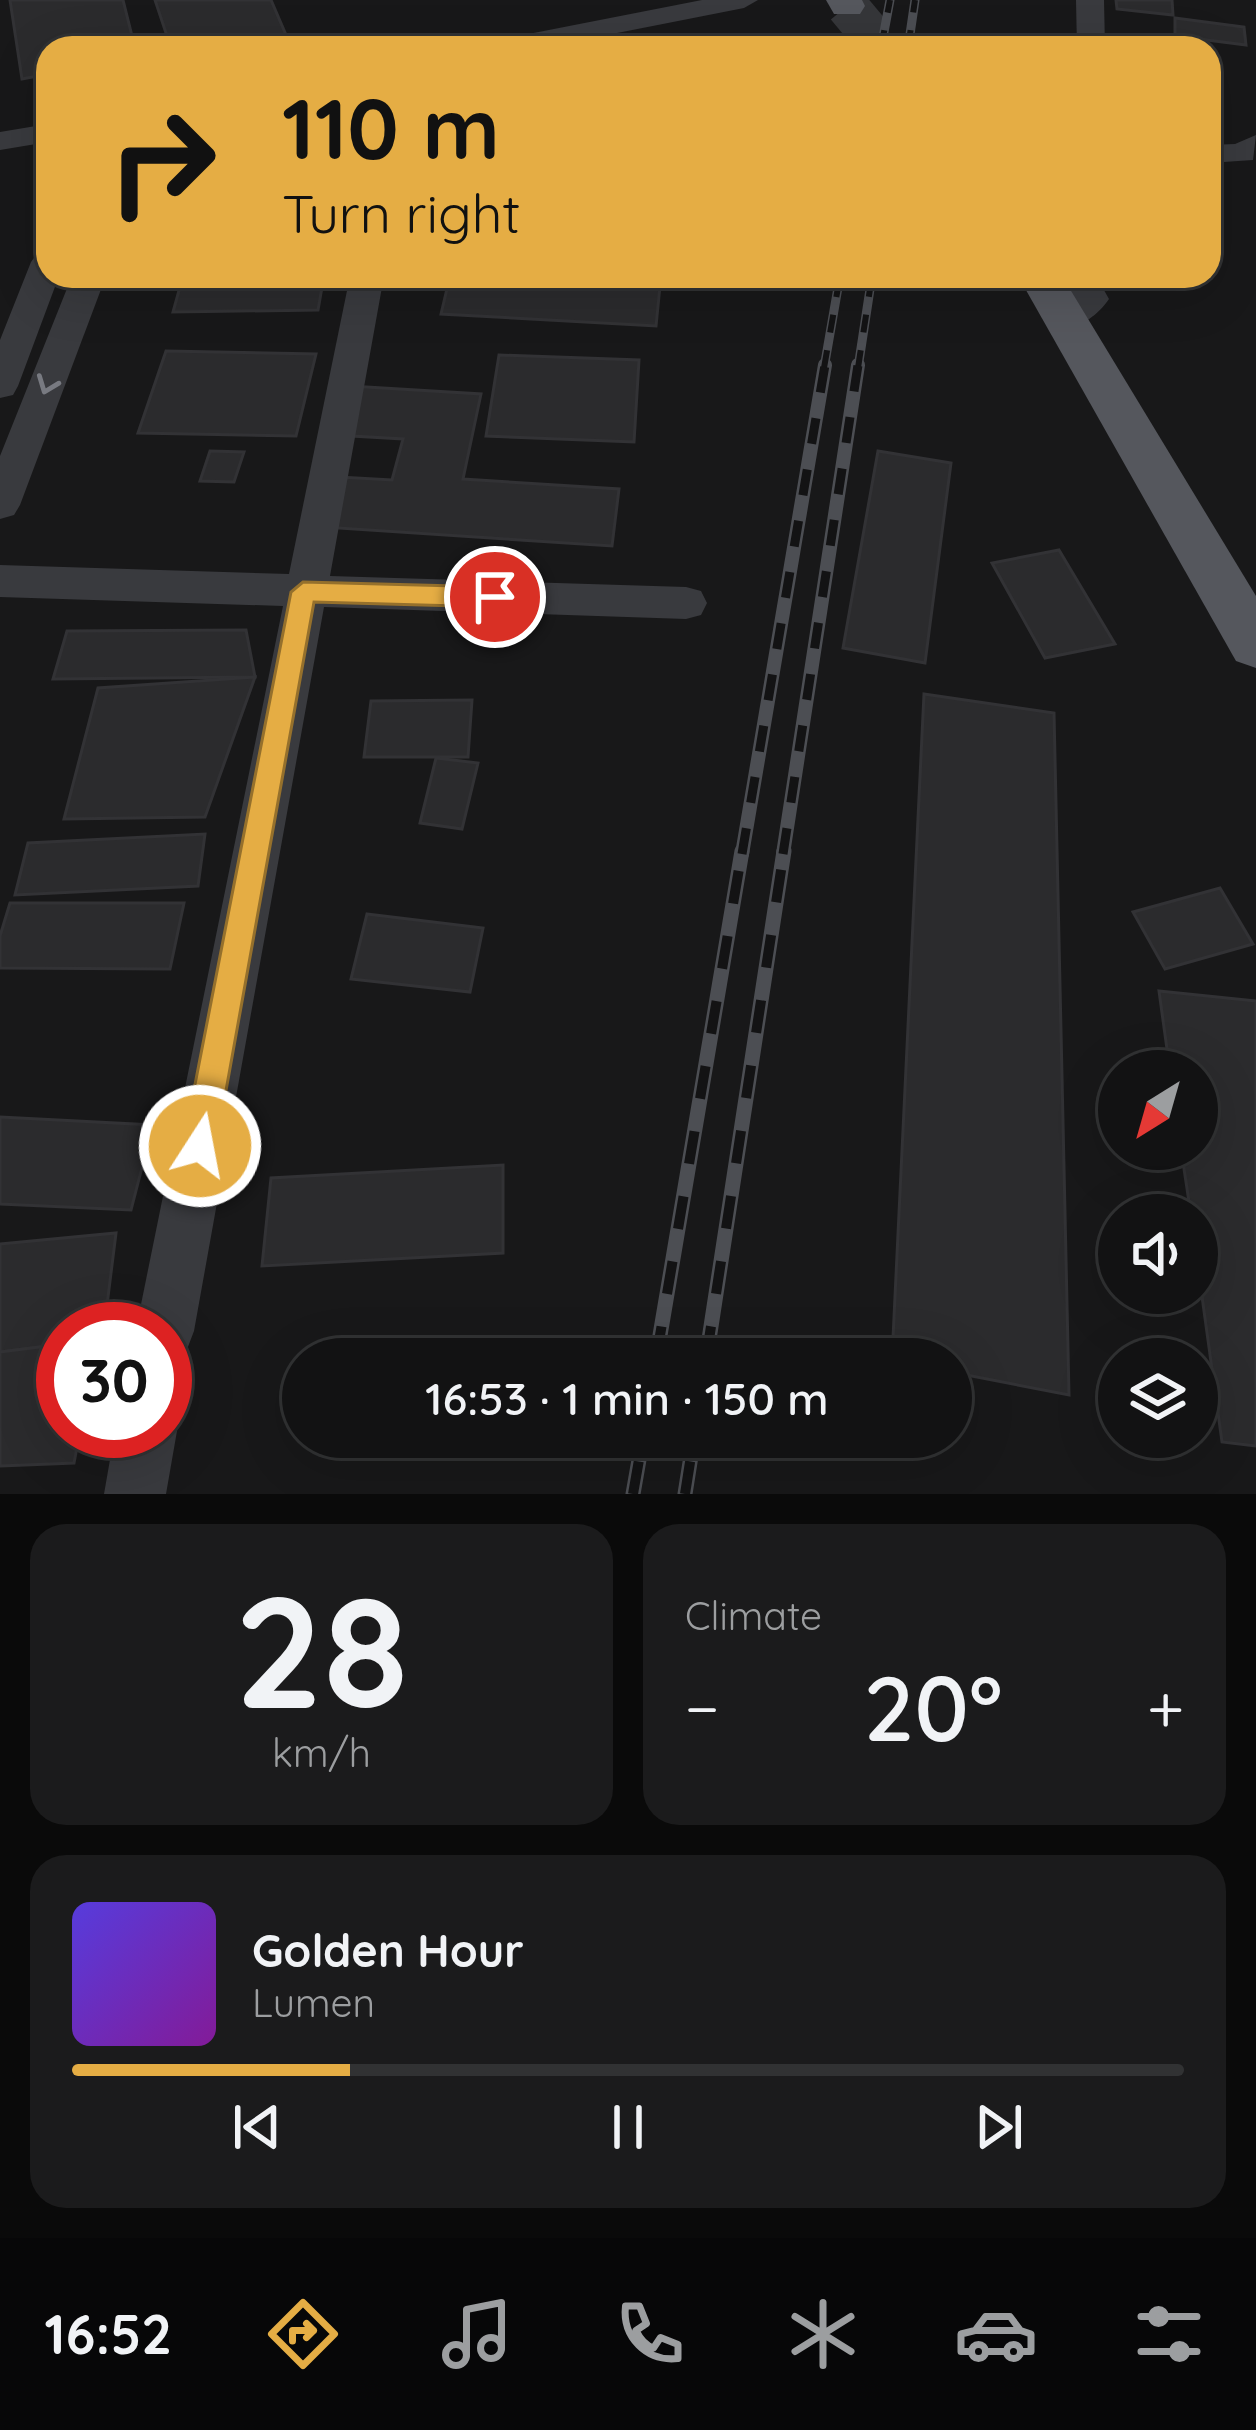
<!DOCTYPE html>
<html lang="en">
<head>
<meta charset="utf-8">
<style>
	body { margin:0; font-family:Quicksand,sans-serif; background:#1b1b1c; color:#f1f3f6; height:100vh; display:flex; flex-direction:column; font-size:45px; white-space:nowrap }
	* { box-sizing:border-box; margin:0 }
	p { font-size:39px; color:#9c9ea0 }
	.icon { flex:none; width:66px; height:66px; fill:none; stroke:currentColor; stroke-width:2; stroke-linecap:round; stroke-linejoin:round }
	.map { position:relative; height:1494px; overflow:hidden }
	.drawer { display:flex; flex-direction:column; gap:30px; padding:30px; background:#0a0a0a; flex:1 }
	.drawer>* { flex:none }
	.top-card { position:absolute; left:36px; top:36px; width:1185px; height:252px; border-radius:36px; box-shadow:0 12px 48px #0002,0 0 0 3px #313233; background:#e5ad44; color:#111; overflow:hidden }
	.needle { width:78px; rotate:217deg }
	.tools { position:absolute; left:1098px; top:1050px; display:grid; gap:24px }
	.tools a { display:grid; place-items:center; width:120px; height:120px; border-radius:50%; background:#121213; box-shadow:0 12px 48px #0002,0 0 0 3px #313233; font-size:60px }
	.speed { position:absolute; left:36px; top:1302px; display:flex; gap:24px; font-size:60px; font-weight:700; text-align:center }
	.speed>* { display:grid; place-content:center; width:156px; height:156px; border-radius:50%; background:#121213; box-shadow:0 12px 48px #0002,0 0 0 3px #313233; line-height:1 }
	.speed .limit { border:18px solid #d22; background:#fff; color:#111 }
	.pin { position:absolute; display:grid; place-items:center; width:102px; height:102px; color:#fff; margin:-51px; border:6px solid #fff; border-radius:50%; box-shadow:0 3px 12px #0007 }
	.me { position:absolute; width:132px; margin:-66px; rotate:11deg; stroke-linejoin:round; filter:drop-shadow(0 0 9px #0008) }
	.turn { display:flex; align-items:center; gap:42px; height:252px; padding:0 48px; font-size:54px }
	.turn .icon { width:156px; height:156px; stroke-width:2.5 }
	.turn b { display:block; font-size:84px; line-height:102px }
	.big { font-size:90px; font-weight:600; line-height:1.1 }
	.drawer .card { flex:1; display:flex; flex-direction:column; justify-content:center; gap:18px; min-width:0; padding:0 42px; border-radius:36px; background:#1b1b1c }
	.drawer .dial { align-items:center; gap:0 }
	.dial b { font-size:156px; line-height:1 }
	.song { display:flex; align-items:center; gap:36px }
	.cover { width:144px; height:144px; border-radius:18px; background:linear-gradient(135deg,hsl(250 70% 55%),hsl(290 70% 35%)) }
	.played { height:12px; border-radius:6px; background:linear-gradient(90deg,#e5ad44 25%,#313233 25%) }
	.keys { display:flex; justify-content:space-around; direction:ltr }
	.heat { display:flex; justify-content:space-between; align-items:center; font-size:66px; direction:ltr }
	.drawer .tiles { flex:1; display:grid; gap:30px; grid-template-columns:1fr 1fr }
	.card:last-child { grid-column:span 2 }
	.trip { position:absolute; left:282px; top:1338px; width:690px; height:120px; border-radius:60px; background:#121213; box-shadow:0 12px 48px #0002,0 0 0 3px #313233; font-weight:600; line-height:120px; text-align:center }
	.tab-bar { display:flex; height:192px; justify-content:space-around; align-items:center; background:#070708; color:#9c9ea0 }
	.tab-bar .icon { width:84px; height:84px }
	.tab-bar .on { color:#e5ad44 }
	.tab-bar b { font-size:54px; color:#f1f3f6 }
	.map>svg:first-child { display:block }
	.building { fill:#2b2b2d; stroke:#323235; stroke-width:3 }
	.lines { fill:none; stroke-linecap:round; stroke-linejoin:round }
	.major-tunnel { stroke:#353639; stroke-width:42; stroke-dasharray:42 21; stroke-linecap:butt }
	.minor { fill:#393a3e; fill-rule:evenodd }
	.major { fill:#55575d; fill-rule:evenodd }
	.rail-far2-casing { stroke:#4c4e53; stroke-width:9 }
	.rail-far1-casing { stroke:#4c4e53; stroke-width:14 }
	.rail-casing { stroke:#4c4e53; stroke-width:15 }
	.rail-far2 { stroke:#131314; stroke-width:6; stroke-dasharray:18; stroke-linecap:butt }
	.rail-far1 { stroke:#131314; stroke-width:9; stroke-dasharray:26; stroke-linecap:butt }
	.rail { stroke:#131314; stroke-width:10; stroke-dasharray:33; stroke-linecap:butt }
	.oneway { stroke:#787a81 }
	.route { fill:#e5ad44; stroke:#95702c; stroke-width:3 }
</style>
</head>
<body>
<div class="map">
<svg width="1256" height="1494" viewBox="0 0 1256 1494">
	<rect width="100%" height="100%" fill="#181819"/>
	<!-- building -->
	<g class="building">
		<path d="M10 0H123L135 48H48V74L22 79Z"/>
		<path d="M155 0H271L289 42 259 48H171Z"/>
		<path d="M1116 0H1172L1173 15 1117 9Z"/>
		<path d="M1175 18 1244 27 1246 45 1175 36Z"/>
		<path d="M183 276H324L318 310 173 312Z"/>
		<path d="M450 276H661L656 326 441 314Z"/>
		<path d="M166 351 316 354 296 436 138 433Z"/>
		<path d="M499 355 639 360 634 442 486 436Z"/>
		<path d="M350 386 481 394 463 479 619 489 612 546 307 526 322 476 392 480 403 439 335 435Z"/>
		<path d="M210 451 244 452 234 482 200 481Z"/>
		<path d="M878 451 951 463 925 663 843 648Z"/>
		<path d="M1059 550 1115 644 1045 658 992 563Z"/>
		<path d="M246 630 255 677 53 679 67 631Z"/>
		<path d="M255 677 205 817 64 819 98 688Z"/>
		<path d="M924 694 1054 713 1069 1395 951 1372V1359H892Z"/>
		<path d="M472 700 468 757H364L371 701Z"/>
		<path d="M436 758 478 763 462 829 420 823Z"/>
		<path d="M205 834 198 886 15 895 28 843Z"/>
		<path d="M1220 888 1253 944 1165 969 1133 912Z"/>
		<path d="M10 903H184L170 969 0 968V936Z"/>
		<path d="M367 914 483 928 470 992 351 979Z"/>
		<path d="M1159 991 1256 1001V1446L1222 1442 1197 1260V1215H1191L1181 1149H1197V1071H1170Z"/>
		<path d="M0 1117 153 1125 131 1210 0 1204Z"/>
		<path d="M503 1165V1253L262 1266 271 1178Z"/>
		<path d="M116 1233 104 1329H63V1344L0 1352V1244Z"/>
		<path d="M63 1344V1431H80L74 1463 0 1466V1352Z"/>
	</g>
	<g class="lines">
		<!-- major-tunnel -->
		<path class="major-tunnel" d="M847 6 882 48"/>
		<!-- minor -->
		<g class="minor">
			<path d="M702 0H758L744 8 541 48H484L498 40Z"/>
			<path d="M1076 0H1104L1105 48H1077Z"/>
			<path d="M48 124V142L0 150V132Z"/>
			<path d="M1256 135 1253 160 1209 163V145L1235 144Z"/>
			<path d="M48 251V276H59L18 386 13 395 0 398V340L31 262 36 255Z"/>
			<path d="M72 276H106L20 505 14 515 0 519V456Z"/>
			<path d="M350 276H384L330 576 686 587 701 591 707 603 701 615 686 619 324 607 194 1331 186 1352 165 1360V1329H136L283 606 0 597V565L289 574Z"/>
			<path d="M1062 276H1096L1109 299C1097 317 1075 332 1054 326L1049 318 1073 296Z"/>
			<path d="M165 1408 177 1431 166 1494H104L115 1431H165Z"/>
		</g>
		<!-- major -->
		<g class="major">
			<path d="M826 0H862L865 6 860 14H834Z"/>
			<path d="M1018 276H1062L1256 596V668L1236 661Z"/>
		</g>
		<!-- rail-far2 casing -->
		<g class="rail-far2-casing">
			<g id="rail-far2">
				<path d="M881 48 890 0"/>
				<path d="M908 48 915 0"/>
				<path d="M824 368 840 276"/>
				<path d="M858 368 872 276"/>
			</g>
		</g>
		<!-- rail-far1 casing -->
		<g class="rail-far1-casing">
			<g id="rail-far1">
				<path d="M742 854 825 365"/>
				<path d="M783 854 858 365"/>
			</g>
		</g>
		<!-- rail casing -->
		<g class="rail-casing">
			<g id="rail">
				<path d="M656 1359 742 851"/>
				<path d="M706 1359 784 851"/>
				<path d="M633 1494 643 1437"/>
				<path d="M685 1494 694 1437"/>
			</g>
		</g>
		<!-- rail-far2 -->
		<use href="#rail-far2" class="rail-far2"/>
		<!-- rail-far1 -->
		<use href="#rail-far1" class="rail-far1"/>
		<!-- rail -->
		<use href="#rail" class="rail"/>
	</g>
	<!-- one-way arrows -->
	<defs><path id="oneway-chevron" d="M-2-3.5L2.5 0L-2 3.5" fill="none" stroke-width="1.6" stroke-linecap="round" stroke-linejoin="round" transform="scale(3)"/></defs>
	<use class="oneway" href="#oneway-chevron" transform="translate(47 385) rotate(111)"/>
	<!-- route -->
	<path class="route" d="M303 582 495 587 507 597 495 607 314 602 216 1146 211 1158 200 1163 188 1158 183 1146 291 592Z"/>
</svg>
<div class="tools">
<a><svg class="needle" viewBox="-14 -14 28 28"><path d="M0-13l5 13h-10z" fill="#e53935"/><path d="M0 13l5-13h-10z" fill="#9c9ea0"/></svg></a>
<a><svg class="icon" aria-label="sound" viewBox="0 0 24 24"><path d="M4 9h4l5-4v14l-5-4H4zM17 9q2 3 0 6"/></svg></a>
<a><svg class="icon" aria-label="layers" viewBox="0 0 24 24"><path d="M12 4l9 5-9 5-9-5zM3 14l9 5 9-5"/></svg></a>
</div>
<div class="speed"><div class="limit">30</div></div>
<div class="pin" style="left:495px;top:597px;background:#d93025"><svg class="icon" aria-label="arrive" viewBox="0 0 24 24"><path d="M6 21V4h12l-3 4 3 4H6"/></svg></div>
<svg class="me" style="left:200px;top:1146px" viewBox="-20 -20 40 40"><circle r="17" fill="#e5ad44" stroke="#fff" stroke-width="3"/><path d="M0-11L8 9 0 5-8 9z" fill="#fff"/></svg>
<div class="trip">16:53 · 1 min · 150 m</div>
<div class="top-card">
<div class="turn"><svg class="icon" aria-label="right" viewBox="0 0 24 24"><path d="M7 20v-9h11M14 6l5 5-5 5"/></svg><div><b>110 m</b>Turn right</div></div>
</div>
</div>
<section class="drawer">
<div class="tiles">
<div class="card dial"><b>28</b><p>km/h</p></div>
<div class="card"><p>Climate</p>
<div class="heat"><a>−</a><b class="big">20°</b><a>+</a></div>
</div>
<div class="card">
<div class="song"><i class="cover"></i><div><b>Golden Hour</b><p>Lumen</p></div></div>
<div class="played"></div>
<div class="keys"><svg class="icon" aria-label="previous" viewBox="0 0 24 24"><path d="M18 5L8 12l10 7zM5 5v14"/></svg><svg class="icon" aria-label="pause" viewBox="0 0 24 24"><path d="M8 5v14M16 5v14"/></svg><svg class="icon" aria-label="next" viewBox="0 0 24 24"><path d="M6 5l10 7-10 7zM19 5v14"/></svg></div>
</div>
</div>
</section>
<nav class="tab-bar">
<b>16:52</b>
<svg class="icon on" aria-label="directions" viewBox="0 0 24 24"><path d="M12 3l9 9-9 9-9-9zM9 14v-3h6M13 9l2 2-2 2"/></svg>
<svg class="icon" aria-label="music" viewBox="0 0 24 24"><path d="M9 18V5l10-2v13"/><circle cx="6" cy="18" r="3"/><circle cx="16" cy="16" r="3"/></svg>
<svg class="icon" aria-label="phone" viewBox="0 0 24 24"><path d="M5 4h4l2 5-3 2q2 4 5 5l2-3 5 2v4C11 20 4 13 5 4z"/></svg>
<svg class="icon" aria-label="climate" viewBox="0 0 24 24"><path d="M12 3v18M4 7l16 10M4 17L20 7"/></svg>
<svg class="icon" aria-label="car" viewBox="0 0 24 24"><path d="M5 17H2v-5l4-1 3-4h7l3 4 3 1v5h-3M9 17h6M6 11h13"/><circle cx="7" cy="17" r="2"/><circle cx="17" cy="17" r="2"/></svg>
<svg class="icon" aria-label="filters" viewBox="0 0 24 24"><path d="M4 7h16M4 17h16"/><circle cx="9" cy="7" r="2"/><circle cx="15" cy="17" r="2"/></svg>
</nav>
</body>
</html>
